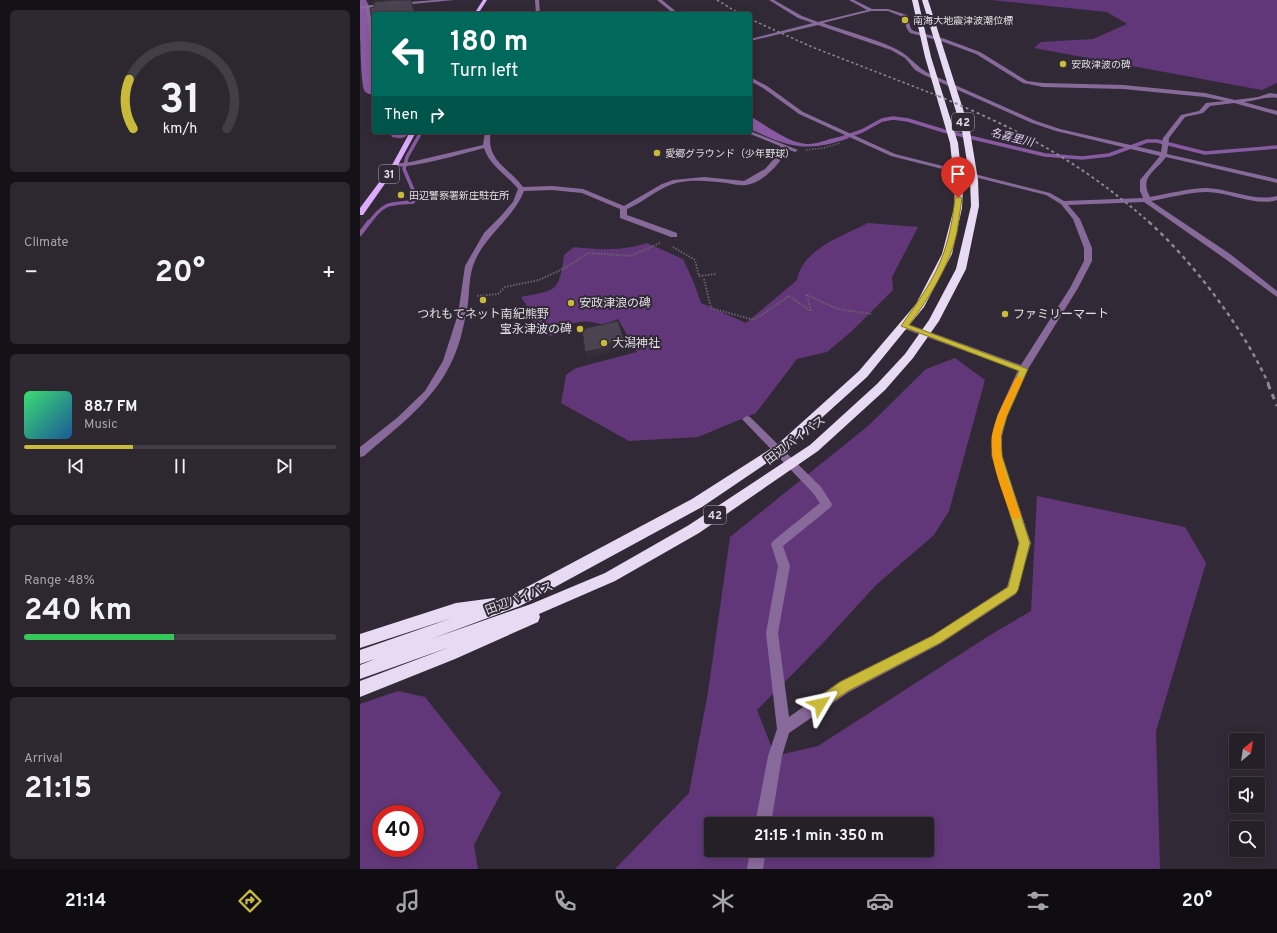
<!DOCTYPE html>
<html lang="en">
<head>
<meta charset="utf-8">
<style>
	body { margin:0; font-family:Overpass,"Noto Sans JP",sans-serif; background:#2d2830; color:#f1f3f6; height:100vh; display:flex; flex-direction:column; font-size:15px; white-space:nowrap }
	* { box-sizing:border-box; margin:0 }
	p { font-size:13px; color:#a3a3a8 }
	.icon { flex:none; width:22px; height:22px; fill:none; stroke:currentColor; stroke-width:2; stroke-linecap:round; stroke-linejoin:round }
	.map { position:relative; flex:1; overflow:hidden }
	.details { display:flex; flex-direction:column; gap:10px; padding:10px; background:#141216; width:360px }
	.details>* { flex:none }
	.guide { position:absolute; left:12px; top:12px; width:380px; height:122px; border-radius:4px; box-shadow:0 2px 10px #0003,0 0 0 1px #423e45; background:#00695c; color:#fff; overflow:hidden }
	.needle { width:26px; rotate:30deg }
	.fabs { position:absolute; left:869px; top:733px; display:grid; gap:8px }
	.fabs a { display:grid; place-items:center; width:36px; height:36px; border-radius:4px; background:#252028; box-shadow:0 2px 10px #0003,0 0 0 1px #423e45; font-size:20px }
	.speed { position:absolute; left:12px; top:805px; display:flex; gap:8px; font-size:20px; font-weight:700; text-align:center }
	.speed>* { display:grid; place-content:center; width:52px; height:52px; border-radius:50%; background:#252028; box-shadow:0 2px 10px #0003,0 0 0 1px #423e45; line-height:1 }
	.speed .limit { border:6px solid #d22; background:#fff; color:#111 }
	.pin { position:absolute; display:grid; place-items:center; width:34px; height:34px; color:#fff; margin:-41px -17px; border-radius:50% 50% 50% 0; rotate:-45deg; box-shadow:0 0 4px #0007 }
	.pin .icon { rotate:45deg }
	.me { position:absolute; width:44px; margin:-22px; rotate:54deg; stroke-linejoin:round; filter:drop-shadow(0 0 3px #0008) }
	.turn { display:flex; align-items:center; gap:14px; height:84px; padding:0 12px; font-size:18px }
	.turn .icon { width:52px; height:52px; stroke-width:2.5 }
	.turn b { display:block; font-size:28px; line-height:34px }
	.then { display:flex; align-items:center; height:38px; padding:0 12px; background:#0003; gap:8px; font-size:15px }
	.big { font-size:30px; font-weight:700; line-height:1.1 }
	.details .tile { flex:1; display:flex; flex-direction:column; justify-content:center; gap:6px; min-width:0; padding:0 14px; border-radius:6px; background:#2d2830 }
	.details .dial { align-items:center; gap:0 }
	.dial svg { height:104px; overflow:visible; fill:none; stroke:#423e45; stroke-width:7; stroke-linecap:round; text-anchor:middle }
	.dial text { fill:#f1f3f6; stroke:none }
	.song { display:flex; align-items:center; gap:12px }
	.cover { width:48px; height:48px; border-radius:6px; background:linear-gradient(135deg,hsl(140 70% 55%),hsl(210 70% 35%)) }
	.played { height:4px; border-radius:2px; background:linear-gradient(90deg,#caba3a 35%,#423e45 35%) }
	.keys { display:flex; justify-content:space-around; direction:ltr }
	.heat { display:flex; justify-content:space-between; align-items:center; font-size:22px; direction:ltr }
	.charge { height:6px; border-radius:3px; background:linear-gradient(90deg,#34c759 48%,#423e45 0) }
	.trip { position:absolute; left:344px; top:817px; width:230px; height:40px; border-radius:4px; background:#252028; box-shadow:0 2px 10px #0003,0 0 0 1px #423e45; font-weight:700; line-height:40px; text-align:center }
	.menu { display:flex; height:64px; justify-content:space-around; align-items:center; background:#0f0d10; color:#a3a3a8 }
	.menu .icon { width:28px; height:28px }
	.menu .active { color:#caba3a }
	.menu b { font-size:18px; color:#f1f3f6 }
	main { display:flex; flex:1; min-height:0 }
	.map>svg:first-child { display:block }
	.green { fill:#62377a; fill-rule:evenodd }
	.water { fill:#885aa2 }
	.lines { fill:none; stroke-linecap:round; stroke-linejoin:round }
	.stream-far1 { stroke:#885aa2; stroke-width:3.5 }
	.stream { stroke:#885aa2; stroke-width:4.5 }
	.river { fill:#885aa2; fill-rule:evenodd }
	.path-far1 { stroke:#69626d; stroke-width:1.5; stroke-dasharray:1.5 1.5; stroke-linecap:butt }
	.path { stroke:#69626d; stroke-width:2; stroke-dasharray:1.5 1.5; stroke-linecap:butt }
	.minor { fill:#886a9a; fill-rule:evenodd }
	.major { fill:#ddabfb; fill-rule:evenodd }
	.highway { fill:#e8daf2; fill-rule:evenodd }
	.rail-far3 { stroke:#8e8892; stroke-width:1.5; stroke-dasharray:2.5 2.5; stroke-linecap:butt }
	.rail-far2 { stroke:#8e8892; stroke-width:2; stroke-dasharray:3 3; stroke-linecap:butt }
	.rail-far1 { stroke:#8e8892; stroke-width:2.5; stroke-dasharray:4 4; stroke-linecap:butt }
	.rail { stroke:#8e8892; stroke-width:3; stroke-dasharray:5.5 5.5; stroke-linecap:butt }
	.shaded-wall { fill:#342f38 }
	.building { fill:#4b4350; stroke:#342f38 }
	.route { fill:#caba3a; stroke:#837926 }
	.slow { fill:#f59e0b }
	.poi-dot { fill:#caba3a; stroke:#312a36; stroke-width:1.5 }
	.labels { text-anchor:middle; stroke-width:4; stroke-linejoin:round; paint-order:stroke }
	.far-poi-label { font-size:10px; fill:#e3dee6; stroke:#312a36; text-anchor:start }
	.shield { fill:#312a36; stroke:#aea8b1; stroke-width:1 }
	.shield-label { font-size:11px; font-weight:bold; fill:#e3dee6 }
	.far-water-label { font-size:11px; font-style:italic; fill:#e4ccf3; stroke:#312a36 }
	.poi-label { font-size:12px; fill:#e3dee6; stroke:#312a36; text-anchor:start }
	.street-label { font-size:12px; fill:#e3dee6; stroke:#312a36 }
</style>
</head>
<body>
<main>
<section class="details">
<div class="tile dial"><svg viewBox="0 0 100 80">
<path d="M14 69A42 42 0 1 1 86 69"/>
<path d="M14 69A42 42 0 0 1 11 31" stroke="#caba3a"/>
<text x="50" y="56" font-size="32" font-weight="700">31</text>
<text x="50" y="72" font-size="11">km/h</text>
</svg></div>
<div class="tile"><p>Climate</p>
<div class="heat"><a>−</a><b class="big">20°</b><a>+</a></div>
</div>
<div class="tile">
<div class="song"><i class="cover"></i><div><b>88.7 FM</b><p>Music</p></div></div>
<div class="played"></div>
<div class="keys"><svg class="icon" aria-label="previous" viewBox="0 0 24 24"><path d="M18 5L8 12l10 7zM5 5v14"/></svg><svg class="icon" aria-label="pause" viewBox="0 0 24 24"><path d="M8 5v14M16 5v14"/></svg><svg class="icon" aria-label="next" viewBox="0 0 24 24"><path d="M6 5l10 7-10 7zM19 5v14"/></svg></div>
</div>
<div class="tile"><p>Range · 48%</p><b class="big">240 km</b><div class="charge"></div></div>
<div class="tile"><p>Arrival</p><b class="big">21:15</b></div>
</section>
<div class="map">
<svg width="917" height="869" viewBox="0 0 917 869">
	<rect width="100%" height="100%" fill="#312a36"/>
	<!-- green -->
	<g class="green">
		<path d="M631 0H917V83L902 90 674 48 681 42 733 39 767 24 747 12Z"/>
		<path d="M508 223 558 227 532 277 533 290 492 331 467 352 437 359 396 413 338 437 269 441 201 403 206 375 216 368 277 352 258 319 244 325C221 317 209 323 191 336L167 327 175 318 161 297C196 290 199 293 204 255L214 247C240 250 262 251 287 243L323 259 334 283 341 303 386 323 437 280C442 249 483 236 508 223Z"/>
		<path d="M595 358 625 380 589 511 574 535 516 585 462 644 397 710 415 756 458 746 627 637 671 611 677 496 825 527 846 563 796 731 800 869H255L329 793 348 692 370 537 508 426 566 369ZM351 824H567V850H351Z"/>
		<path d="M38 691 65 697 141 793 114 845 118 869H0V704ZM21 814H55V848H21Z"/>
	</g>
	<!-- water -->
	<g class="water">
		<path d="M0 0H5L7 2 12 46V71H7L0 38Z"/>
		<path d="M390 116C407 126 427 142 446 144 461 145 477 133 489 138 447 153 429 147 390 129Z"/>
	</g>
	<g class="lines">
		<!-- stream-far1 -->
		<g class="stream-far1">
			<path d="M479 139 502 131 522 120 533 118 548 120 584 131 685 155 722 158 749 155 787 141H797L845 153 917 147"/>
			<path d="M9 223C24 202 29 204 53 202L56 197 44 169 47 157 60 134"/>
		</g>
		<!-- stream -->
		<path class="stream" d="M0 234 9 222"/>
		<!-- river -->
		<g class="river">
			<path d="M0 0H6L12 12 14 95C10 94 6 94 4 90 0 75 0 19 0 0Z"/>
			<path d="M30 132H50C45 139 40 139 32 137Z"/>
		</g>
		<!-- path-far1 -->
		<path class="path-far1" d="M446 150 464 148 480 143"/>
		<!-- path -->
		<g class="path">
			<path d="M313 247 335 260 339 276 356 274"/>
			<path d="M344 279 351 308 394 320 429 296 451 311 447 295 478 309 512 314"/>
			<path d="M117 296 138 294 145 287 179 280 207 267 228 253 271 256 300 243"/>
		</g>
		<!-- minor -->
		<g class="minor">
			<path d="M75 0H94L10 8 14 37V59L12 58 6 8H0V6Z"/>
			<path d="M175 0H179L180 14H176Z"/>
			<path d="M297 0H302L319 14H314Z"/>
			<path d="M409 0H414L442 16 458 22 507 10 489 0H494L512 9H528L547 15 551 29 554 31 585 39 620 52 667 81 683 83 763 85 845 93 875 100 898 97 910 93 917 94V98C907 96 894 101 884 102L917 111V115L874 103 850 106 843 113 825 117 809 138 807 154 917 179V183L806 157C795 172 779 177 790 197 807 194 830 188 847 188 870 189 895 202 917 196V200C897 207 868 192 847 192 829 192 809 198 791 201L870 254 917 291V297L864 258 784 202 708 205 720 219 732 248V261L718 288 668 369 647 416 642 436V456L671 543 656 594 580 644 489 692 429 733 422 756 411 824H395L408 756 417 729 406 633 418 566 411 544 413 541 460 503 453 493 382 419 387 416 390 417 461 487 472 504 471 507 423 546 430 566 418 633 429 717 479 682 572 636 647 587 659 543 632 456V436L637 416 658 370 542 328 541 326 542 324H548L661 365 710 288 724 261V248L713 219 701 204 686 195 531 156 439 114 403 88 390 81V77L407 86 443 112 535 154 690 193 704 201 783 198 780 191V180L800 156 696 131 672 123 564 75 555 70 545 58 531 50 458 25 390 41V39L453 23 438 18ZM511 11H528L543 17 547 29 550 33 581 41 616 54 663 83 683 87 763 89 845 97 865 101 846 103 839 111 821 115 803 138 801 152 700 129 676 121 568 73C556 66 549 55 536 49 516 39 485 31 463 23Z"/>
			<path d="M390 131 438 150 435 152 427 149V151C418 165 403 183 386 185 380 186 373 184 367 183 350 181 332 179 316 183 298 188 284 202 267 209V215L317 233V237H311L260 218V209L222 193 192 190 164 191C153 220 123 236 113 266 108 281 110 299 106 314 103 329 99 347 92 361 74 401 36 428 4 456L0 457V447L37 418 65 391 83 361 98 314 105 266 124 233 140 217 153 202 158 189C147 175 129 165 124 148 109 152 41 172 32 165L33 164 51 162 123 145 125 132H131C125 160 148 167 163 187L192 186 223 189 264 206 302 184 313 180 344 177 384 181 405 169 421 151 420 146 385 132Z"/>
			<path d="M265 132H272L269 134Z"/>
			<path d="M390 850H406L403 869H387Z"/>
		</g>
		<!-- major -->
		<g class="major">
			<path d="M123 0H127L118 14H114Z"/>
			<path d="M50 132H56L38 165 3 215H0V208L32 165Z"/>
		</g>
		<!-- highway -->
		<path class="highway" d="M552 0H558L571 57 598 143 603 188 602 208 592 254 564 307 507 377 426 450 342 507 160 606 71 639 171 604 245 573 329 525 450 445 517 384 545 354 569 320 596 269 611 206 610 180 602 131 562 0H568L610 131 618 180 619 206 606 269 579 321 553 358 525 390 458 451 339 533 255 581 179 614 180 617 178 622 95 659 0 697V681L90 647 0 679V665L15 659 0 664V650L92 618 0 648V634L96 603 134 598 140 600 150 596 332 499 418 444 499 371 556 304 582 254 594 208 595 188 590 143 565 57Z"/>
		<!-- rail-far3 -->
		<g class="rail-far3">
			<path d="M357 0 380 14"/>
			<path d="M390 19 452 47 581 97"/>
		</g>
		<!-- rail-far2 -->
		<path class="rail-far2" d="M578 96C661 130 722 163 790 223"/>
		<!-- rail-far1 -->
		<path class="rail-far1" d="M789 222C834 263 884 329 909 385"/>
		<!-- rail -->
		<path class="rail" d="M908 384 917 406"/>
	</g>
	<!-- shaded-wall -->
	<g class="shaded-wall">
		<path d="M16 0H51L55 14H53L18 3Z"/>
		<path d="M264 340 265 346 249 350 250 352 227 358 225 352 248 344Z"/>
	</g>
	<!-- building -->
	<g class="building">
		<path d="M34 0H51L54 12H52L53 14H14V28H13L10 8 14 7V2Z"/>
		<path d="M258 321 264 340 248 344V347L225 352 222 329Z"/>
	</g>
	<!-- route -->
	<path class="route" d="M598 196 602 198C600 209 599 221 597 232 590 265 569 298 549 325L668 369 647 416 641 436 642 456 670 543 658 590 656 593 580 643 488 691 460 710 456 708 454 704 456 699 480 682 572 636 648 587 659 543 632 456V436L638 416 659 371 541 326C557 303 575 279 584 252 590 234 593 217 595 198Z"/>
	<!-- slow -->
	<path class="slow" d="M659 376 663 379C655 397 644 416 641 436 638 462 653 492 661 516L656 520 651 516C643 492 629 462 632 436 635 416 647 397 655 379Z"/>
	<!-- markers -->
	<g class="poi-dot">
		<circle cx="545" cy="20" r="4"/>
		<circle cx="703" cy="64" r="4"/>
		<circle cx="297" cy="153" r="4"/>
		<circle cx="41" cy="195" r="4"/>
		<circle cx="123" cy="300" r="4"/>
		<circle cx="211" cy="303" r="4"/>
		<circle cx="645" cy="314" r="4"/>
		<circle cx="220" cy="329" r="4"/>
		<circle cx="244" cy="343" r="4"/>
	</g>
	<g class="labels">
		<!-- far-poi labels -->
		<g class="far-poi-label">
			<text x="553" y="24">南海大地震津波潮位標</text>
			<text x="711" y="68">安政津波の碑</text>
			<text x="305" y="157">愛郷グラウンド（少年野球）</text>
			<text x="49" y="199">田辺警察署新庄駐在所</text>
		</g>
		<!-- shield labels -->
		<g class="shield">
			<rect x="592" y="113" width="22" height="18" rx="3"/>
			<rect x="19" y="165" width="20" height="18" rx="3"/>
			<rect x="344" y="506" width="22" height="18" rx="3"/>
		</g>
		<g class="shield-label">
			<text x="603" y="126">42</text>
			<text x="29" y="178">31</text>
			<text x="355" y="519">42</text>
		</g>
		<!-- far-water labels -->
		<g class="far-water-label">
			<text transform="translate(652 137) rotate(14)" y="4">名喜里川</text>
		</g>
		<!-- poi labels -->
		<g class="poi-label">
			<text x="219" y="307">安政津浪の碑</text>
			<text x="123" y="318" text-anchor="middle">つれもてネット南紀熊野</text>
			<text x="653" y="318">ファミリーマート</text>
			<text x="212" y="333" text-anchor="end">宝永津波の碑</text>
			<text x="252" y="347">大潟神社</text>
		</g>
		<!-- street labels -->
		<g class="street-label">
			<text transform="translate(435 440) rotate(-37)" y="4">田辺バイパス</text>
			<text transform="translate(159 598) rotate(-21)" y="4">田辺バイパス</text>
		</g>
	</g>
</svg>
<div class="fabs">
<a><svg class="needle" viewBox="-14 -14 28 28"><path d="M0-13l5 13h-10z" fill="#e53935"/><path d="M0 13l5-13h-10z" fill="#a3a3a8"/></svg></a>
<a><svg class="icon" aria-label="sound" viewBox="0 0 24 24"><path d="M4 9h4l5-4v14l-5-4H4zM17 9q2 3 0 6"/></svg></a>
<a><svg class="icon" aria-label="search" viewBox="0 0 24 24"><circle cx="10" cy="10" r="6"/><path d="M15 15l6 6"/></svg></a>
</div>
<div class="speed"><div class="limit">40</div></div>
<div class="pin" style="left:598px;top:198px;background:#d93025"><svg class="icon" aria-label="arrive" viewBox="0 0 24 24"><path d="M6 21V4h12l-3 4 3 4H6"/></svg></div>
<svg class="me" style="left:460px;top:704px" viewBox="-20 -20 40 40"><path d="M0-17L14 15 0 8-14 15z" fill="#caba3a" stroke="#fff" stroke-width="4"/></svg>
<div class="trip">21:15 · 1 min · 350 m</div>
<div class="guide">
<div class="turn"><svg class="icon" aria-label="left" viewBox="0 0 24 24"><path d="M17 20v-9H6M10 6l-5 5 5 5"/></svg><div><b>180 m</b>Turn left</div></div>
<div class="then">Then<svg class="icon" aria-label="right" viewBox="0 0 24 24"><path d="M7 20v-9h11M14 6l5 5-5 5"/></svg></div>
</div>
</div>
</main>
<nav class="menu">
<b>21:14</b>
<svg class="icon active" aria-label="directions" viewBox="0 0 24 24"><path d="M12 3l9 9-9 9-9-9zM9 14v-3h6M13 9l2 2-2 2"/></svg>
<svg class="icon" aria-label="music" viewBox="0 0 24 24"><path d="M9 18V5l10-2v13"/><circle cx="6" cy="18" r="3"/><circle cx="16" cy="16" r="3"/></svg>
<svg class="icon" aria-label="phone" viewBox="0 0 24 24"><path d="M5 4h4l2 5-3 2q2 4 5 5l2-3 5 2v4C11 20 4 13 5 4z"/></svg>
<svg class="icon" aria-label="climate" viewBox="0 0 24 24"><path d="M12 3v18M4 7l16 10M4 17L20 7"/></svg>
<svg class="icon" aria-label="car" viewBox="0 0 24 24"><path d="M5 17H2v-5l4-1 3-4h7l3 4 3 1v5h-3M9 17h6M6 11h13"/><circle cx="7" cy="17" r="2"/><circle cx="17" cy="17" r="2"/></svg>
<svg class="icon" aria-label="filters" viewBox="0 0 24 24"><path d="M4 7h16M4 17h16"/><circle cx="9" cy="7" r="2"/><circle cx="15" cy="17" r="2"/></svg>
<b>20°</b>
</nav>
</body>
</html>
